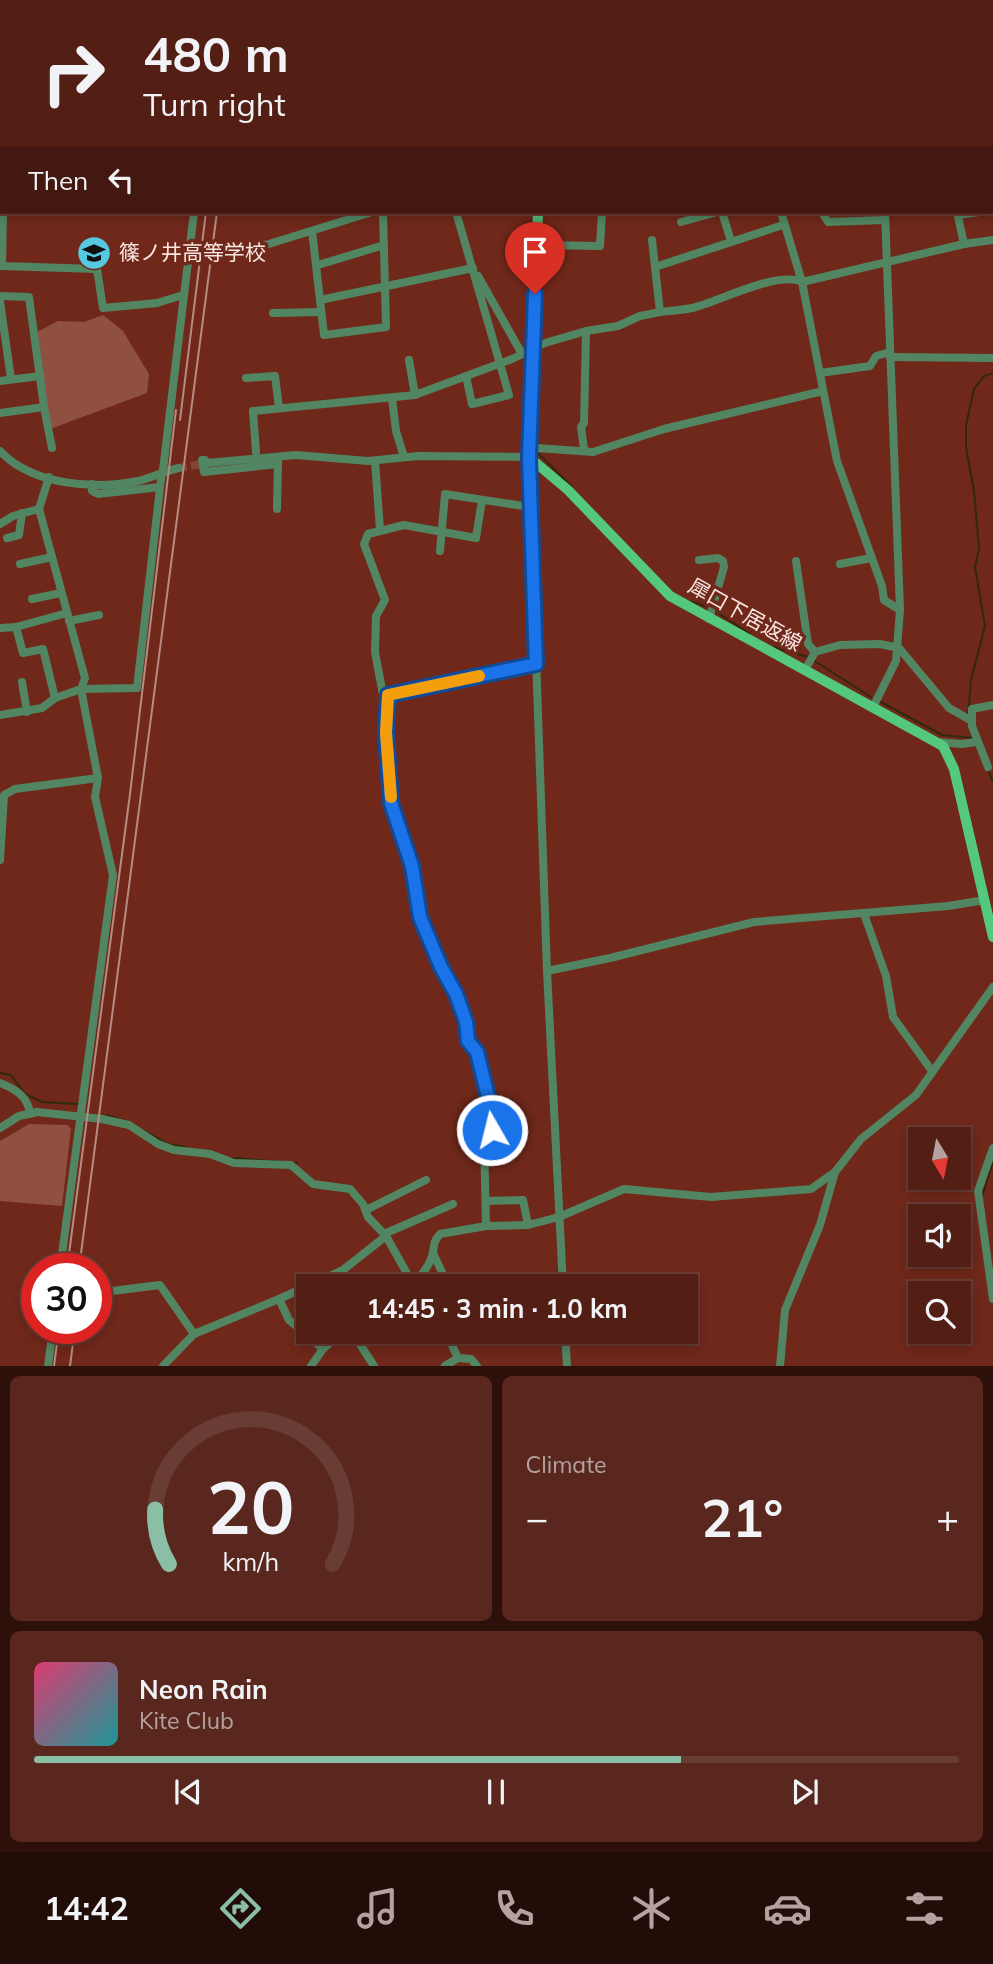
<!DOCTYPE html>
<html lang="en">
<head>
<meta charset="utf-8">
<style>
	body { margin:0; font-family:Mulish,"Noto Sans JP",sans-serif; background:#59271d; color:#f1f3f6; height:100vh; display:flex; flex-direction:column; font-size:26px; white-space:nowrap }
	* { box-sizing:border-box; margin:0 }
	p { font-size:23px; color:#b5a2a0 }
	.icon { flex:none; width:38px; height:38px; fill:none; stroke:currentColor; stroke-width:2; stroke-linecap:round; stroke-linejoin:round }
	.map { position:relative; height:1366px; overflow:hidden }
	.details { display:flex; flex-direction:column; gap:10px; padding:10px; background:#2e100b; flex:1 }
	.details>* { flex:none }
	.banner { position:absolute; left:0px; top:0px; width:994px; height:214px; box-shadow:0 4px 10px #0003,0 0 0 2px #693c34; background:#531e14; color:#f1f3f6; overflow:hidden }
	.needle { width:46px; rotate:170deg }
	.buttons { position:absolute; left:908px; top:1127px; display:grid; gap:14px }
	.buttons a { display:grid; place-items:center; width:63px; height:63px; border-radius:0px; background:#531e14; box-shadow:0 4px 10px #0003,0 0 0 2px #693c34; font-size:35px }
	.speed { position:absolute; left:21px; top:1253px; display:flex; gap:14px; font-size:35px; font-weight:700; text-align:center }
	.speed>* { display:grid; place-content:center; width:91px; height:91px; border-radius:50%; background:#531e14; box-shadow:0 4px 10px #0003,0 0 0 2px #693c34; line-height:1 }
	.speed .limit { border:10px solid #d22; background:#fff; color:#111 }
	.pin { position:absolute; display:grid; place-items:center; width:60px; height:60px; color:#fff; margin:-72px -30px; border-radius:50% 50% 50% 0; rotate:-45deg; box-shadow:0 0 7px #0007 }
	.pin .icon { rotate:45deg }
	.me { position:absolute; width:77px; margin:-38px; rotate:352deg; stroke-linejoin:round; filter:drop-shadow(0 0 5px #0008) }
	.turn { display:flex; align-items:center; gap:24px; height:147px; padding:0 28px; font-size:32px }
	.turn .icon { width:91px; height:91px; stroke-width:2.5 }
	.turn b { display:block; font-size:49px; line-height:60px }
	.then { display:flex; align-items:center; height:66px; padding:0 28px; background:#0003; gap:14px; font-size:26px }
	.big { font-size:52px; font-weight:700; line-height:1.1 }
	.details .widget { flex:1; display:flex; flex-direction:column; justify-content:center; gap:10px; min-width:0; padding:0 24px; border-radius:10px; background:#59271d }
	.details .dial { align-items:center; gap:0 }
	.dial svg { height:182px; overflow:visible; fill:none; stroke:#693c34; stroke-width:7; stroke-linecap:round; text-anchor:middle }
	.dial text { fill:#f1f3f6; stroke:none }
	.song { display:flex; align-items:center; gap:21px }
	.cover { width:84px; height:84px; border-radius:10px; background:linear-gradient(135deg,hsl(340 70% 55%),hsl(180 70% 35%)) }
	.played { height:7px; border-radius:4px; background:linear-gradient(90deg,#8abfa5 70%,#693c34 70%) }
	.keys { display:flex; justify-content:space-around; direction:ltr }
	.heat { display:flex; justify-content:space-between; align-items:center; font-size:38px; direction:ltr }
	.details .tiles { flex:1; display:grid; gap:10px; grid-template-columns:1fr 1fr }
	.widget:last-child { grid-column:span 2 }
	.trip { position:absolute; left:296px; top:1274px; width:402px; height:70px; border-radius:0px; background:#531e14; box-shadow:0 4px 10px #0003,0 0 0 2px #693c34; font-weight:700; line-height:70px; text-align:center }
	.menu { display:flex; height:112px; justify-content:space-around; align-items:center; background:#210c08; color:#b5a2a0 }
	.menu .icon { width:49px; height:49px }
	.menu .on { color:#8abfa5 }
	.menu b { font-size:32px; color:#f1f3f6 }
	.map>svg:first-child { display:block }
	.green { fill:#8f5042 }
	.lines { fill:none; stroke-linecap:round; stroke-linejoin:round }
	.stream { stroke:#31290b; stroke-width:2 }
	.minor-tunnel { stroke:#844438; stroke-width:8; stroke-dasharray:8 4; stroke-linecap:butt }
	.minor { stroke:#528662; stroke-width:8 }
	.major { stroke:#54c87f; stroke-width:10 }
	.rail { stroke:#b68b82; stroke-width:2 }
	.minor-bridge { stroke:#528662; stroke-width:8 }
	.route-casing { stroke:#114b97; stroke-width:18 }
	.route { stroke:#1a73e8; stroke-width:12 }
	.slow { stroke:#f59e0b; stroke-width:12 }
	.labels { text-anchor:middle; stroke-width:7; stroke-linejoin:round; paint-order:stroke }
	.poi-label { font-size:21px; fill:#f8e6e2; stroke:#6f281a; text-anchor:start }
	.street-label { font-size:21px; fill:#f8e6e2; stroke:#6f281a }
</style>
</head>
<body>
<div class="map">
<svg width="993" height="1366" viewBox="0 0 993 1366">
	<rect width="100%" height="100%" fill="#6f281a"/>
	<!-- green -->
	<g class="green">
		<path d="M103 315 123 331 149 374 147 393 50 429 37 332 58 321 84 322Z"/>
		<path d="M29 1124 68 1125 71 1129 62 1206 0 1201V1141Z"/>
	</g>
	<g class="lines">
		<!-- stream -->
		<g class="stream">
			<path d="M992 109 993 114"/>
			<path d="M537 452 572 487"/>
			<path d="M691 602 709 607"/>
			<path d="M714 610 750 634"/>
			<path d="M773 647 808 657"/>
			<path d="M813 660 871 697"/>
			<path d="M881 702 942 735 972 738"/>
			<path d="M968 716 971 680 985 626 975 567 979 549 974 491 966 447V425L974 389 984 376 993 373"/>
			<path d="M988 770 993 782"/>
			<path d="M0 1073 11 1075 25 1094 42 1102 78 1104"/>
			<path d="M106 1115 129 1122"/>
			<path d="M143 1130 168 1144 186 1147"/>
			<path d="M232 1158 297 1163"/>
			<path d="M982 1196 993 1162"/>
		</g>
		<!-- minor-tunnel -->
		<path class="minor-tunnel" d="M179 468 207 463"/>
		<!-- minor -->
		<g class="minor">
			<path d="M191 0V2"/>
			<path d="M348 0V2"/>
			<path d="M395 0V2"/>
			<path d="M491 0V2"/>
			<path d="M577 0V2"/>
			<path d="M720 0 721 2"/>
			<path d="M766 0V2"/>
			<path d="M802 0V2"/>
			<path d="M838 0V2"/>
			<path d="M876 0 877 2"/>
			<path d="M929 0 930 2"/>
			<path d="M950 0V2"/>
			<path d="M78 2 79 0"/>
			<path d="M222 2V0"/>
			<path d="M263 2V0"/>
			<path d="M313 2V0"/>
			<path d="M686 2 689 0"/>
			<path d="M992 43H993"/>
			<path d="M0 127H2"/>
			<path d="M0 202H2"/>
			<path d="M992 210 993 209"/>
			<path d="M3 212 2 266 97 269 103 308 157 303 183 295"/>
			<path d="M383 212 386 327 324 335 320 300 473 268"/>
			<path d="M456 212 509 395 472 404 466 376"/>
			<path d="M722 212 731 241"/>
			<path d="M781 212 802 282 837 461 882 586 884 600 900 610"/>
			<path d="M822 212 828 222 885 220"/>
			<path d="M957 212 964 244"/>
			<path d="M958 215 979 212"/>
			<path d="M681 222 717 212"/>
			<path d="M312 231 320 300"/>
			<path d="M537 245 600 246 602 212"/>
			<path d="M259 247 372 212"/>
			<path d="M318 265 384 245"/>
			<path d="M655 267 783 225"/>
			<path d="M478 276 522 354"/>
			<path d="M0 296 29 297 44 407 52 448"/>
			<path d="M0 301 11 379"/>
			<path d="M660 312C670 311 682 310 692 308 718 302 778 270 802 282L964 244 993 240"/>
			<path d="M273 313 320 312"/>
			<path d="M890 357 993 358"/>
			<path d="M409 360 415 395"/>
			<path d="M820 373 870 366 876 356 890 352"/>
			<path d="M246 378 275 376 279 408"/>
			<path d="M0 381 40 376"/>
			<path d="M392 398 396 431 404 457"/>
			<path d="M0 413 44 407"/>
			<path d="M584 449 581 427 584 423 586 331"/>
			<path d="M0 451C32 485 94 490 138 481 152 478 164 471 179 468"/>
			<path d="M256 452 253 411 415 395 512 359 545 343 586 331 618 326 640 316 660 312 652 240"/>
			<path d="M529 457 547 971 563 1286"/>
			<path d="M205 460H202L204 472 278 464"/>
			<path d="M375 461 380 530"/>
			<path d="M207 463 296 455 368 461 418 456 529 457 537 448 593 452 664 429 823 391"/>
			<path d="M163 470 194 212"/>
			<path d="M49 477 39 509 85 678 81 689 98 778 95 797 113 875 60 1269"/>
			<path d="M92 484V491L98 494 160 487"/>
			<path d="M277 509 278 459"/>
			<path d="M0 524 13 516 39 509"/>
			<path d="M7 538 19 535 22 513"/>
			<path d="M440 551 445 494 530 507"/>
			<path d="M699 560 718 558 723 561 724 567 709 619"/>
			<path d="M796 561 808 644 815 652"/>
			<path d="M20 564 52 557"/>
			<path d="M840 564 871 558"/>
			<path d="M32 599 61 593"/>
			<path d="M69 621 99 615"/>
			<path d="M16 627 23 653 43 649 55 698"/>
			<path d="M0 628 16 627 67 613"/>
			<path d="M805 670 815 652 840 645 880 644 899 648 949 708 972 721"/>
			<path d="M22 682 27 712"/>
			<path d="M383 695 375 652 376 616 385 600 364 544 368 534 404 525 476 538 482 500"/>
			<path d="M873 707 896 661 900 610 885 212"/>
			<path d="M0 715 42 708 55 698 81 689 137 688 161 479"/>
			<path d="M937 742 962 744 976 742"/>
			<path d="M988 767 972 726V709L993 705"/>
			<path d="M0 860 4 795 15 789 98 778"/>
			<path d="M864 914 886 976 893 1017 932 1071"/>
			<path d="M547 971 610 958 754 922 948 906 985 900"/>
			<path d="M0 1083C15 1089 28 1096 30 1114"/>
			<path d="M0 1128 19 1116 37 1112 102 1119 129 1125 158 1144 174 1150 210 1154 234 1163 291 1165 313 1184 350 1189 363 1204 368 1217 386 1236 414 1286"/>
			<path d="M993 1148 978 1191 993 1299"/>
			<path d="M486 1201 523 1200 528 1225"/>
			<path d="M366 1210 426 1180"/>
			<path d="M486 1226 484 1140 492 1130 490 1106 477 1052 468 1041 466 1022 456 994 441 967 420 917 412 866 391 803 386 733 388 695 536 664"/>
			<path d="M384 1234 453 1204"/>
			<path d="M433 1253 448 1285 464 1279 467 1286"/>
			<path d="M411 1286C419 1278 429 1267 432 1256 435 1246 432 1243 440 1234L486 1226 528 1225 559 1217 624 1189 711 1197 811 1189 835 1172 861 1139 916 1095 993 987"/>
			<path d="M96 1293 160 1285 194 1334 279 1299 289 1320 323 1349"/>
			<path d="M279 1299 343 1270 386 1236"/>
			<path d="M352 1332 374 1366"/>
			<path d="M446 1332 458 1358 471 1359 477 1366"/>
			<path d="M565 1332 567 1366"/>
			<path d="M48 1366 53 1328"/>
			<path d="M163 1366 194 1334"/>
			<path d="M311 1366 323 1349 343 1332"/>
			<path d="M445 1366 458 1358"/>
			<path d="M780 1366 785 1310 820 1225 835 1172"/>
		</g>
		<!-- major -->
		<g class="major">
			<path d="M547 2V0"/>
			<path d="M0 102 2 101"/>
			<path d="M538 212 529 457 568 490 670 596 943 746 954 769 993 937"/>
		</g>
		<!-- rail -->
		<g class="rail">
			<path d="M234 2V0"/>
			<path d="M245 2 246 0"/>
			<path d="M180 420 206 212"/>
			<path d="M67 1269 130 794 176 410"/>
			<path d="M79 1269 217 212"/>
			<path d="M54 1366 59 1328"/>
			<path d="M70 1366 75 1328"/>
		</g>
		<!-- minor-bridge -->
		<path class="minor-bridge" d="M161 479 163 470"/>
	</g>
	<g class="lines">
		<!-- route casing -->
		<g class="route-casing">
			<path id="route" d="M492 1130 490 1105 477 1052 468 1041 466 1022 456 994 441 967 420 917 412 866 391 803 386 733 388 695 536 664 529 457 535 294"/>
		</g>
		<!-- route -->
		<use href="#route" class="route"/>
		<!-- slow -->
		<path class="slow" d="M391 797 386 733 388 695 479 676"/>
	</g>
	<!-- icons -->
	<defs>
		<g id="school-disc" transform="scale(1.75)"><circle r="9.5" fill="#56c9e1" stroke="#6f281a"/><path d="M0-5L7-2L0 1L-7-2ZM-4 1L0 2.5L4 1V4Q0 6-4 4Z" fill="#111"/></g>
	</defs>
	<g fill-rule="evenodd">
		<use href="#school-disc" x="94" y="253"/>
	</g>
	<g class="labels">
		<!-- poi labels -->
		<g class="poi-label">
			<text x="119" y="260">篠ノ井高等学校</text>
		</g>
		<!-- street labels -->
		<g class="street-label">
			<text transform="translate(745 615) rotate(29)" y="7">犀口下居返線</text>
		</g>
	</g>
</svg>
<div class="buttons">
<a><svg class="needle" viewBox="-14 -14 28 28"><path d="M0-13l5 13h-10z" fill="#e53935"/><path d="M0 13l5-13h-10z" fill="#b5a2a0"/></svg></a>
<a><svg class="icon" aria-label="sound" viewBox="0 0 24 24"><path d="M4 9h4l5-4v14l-5-4H4zM17 9q2 3 0 6"/></svg></a>
<a><svg class="icon" aria-label="search" viewBox="0 0 24 24"><circle cx="10" cy="10" r="6"/><path d="M15 15l6 6"/></svg></a>
</div>
<div class="speed"><div class="limit">30</div></div>
<div class="pin" style="left:535px;top:294px;background:#d93025"><svg class="icon" aria-label="arrive" viewBox="0 0 24 24"><path d="M6 21V4h12l-3 4 3 4H6"/></svg></div>
<svg class="me" style="left:492px;top:1130px" viewBox="-20 -20 40 40"><circle r="17" fill="#1a73e8" stroke="#fff" stroke-width="3"/><path d="M0-11L8 9 0 5-8 9z" fill="#fff"/></svg>
<div class="trip">14:45 · 3 min · 1.0 km</div>
<div class="banner">
<div class="turn"><svg class="icon" aria-label="right" viewBox="0 0 24 24"><path d="M7 20v-9h11M14 6l5 5-5 5"/></svg><div><b>480 m</b>Turn right</div></div>
<div class="then">Then<svg class="icon" aria-label="left" viewBox="0 0 24 24"><path d="M17 20v-9H6M10 6l-5 5 5 5"/></svg></div>
</div>
</div>
<section class="details">
<div class="tiles">
<div class="widget dial"><svg viewBox="0 0 100 80">
<path d="M14 69A42 42 0 1 1 86 69"/>
<path d="M14 69A42 42 0 0 1 8 45" stroke="#8abfa5"/>
<text x="50" y="56" font-size="32" font-weight="700">20</text>
<text x="50" y="72" font-size="11">km/h</text>
</svg></div>
<div class="widget"><p>Climate</p>
<div class="heat"><a>−</a><b class="big">21°</b><a>+</a></div>
</div>
<div class="widget">
<div class="song"><i class="cover"></i><div><b>Neon Rain</b><p>Kite Club</p></div></div>
<div class="played"></div>
<div class="keys"><svg class="icon" aria-label="previous" viewBox="0 0 24 24"><path d="M18 5L8 12l10 7zM5 5v14"/></svg><svg class="icon" aria-label="pause" viewBox="0 0 24 24"><path d="M8 5v14M16 5v14"/></svg><svg class="icon" aria-label="next" viewBox="0 0 24 24"><path d="M6 5l10 7-10 7zM19 5v14"/></svg></div>
</div>
</div>
</section>
<nav class="menu">
<b>14:42</b>
<svg class="icon on" aria-label="directions" viewBox="0 0 24 24"><path d="M12 3l9 9-9 9-9-9zM9 14v-3h6M13 9l2 2-2 2"/></svg>
<svg class="icon" aria-label="music" viewBox="0 0 24 24"><path d="M9 18V5l10-2v13"/><circle cx="6" cy="18" r="3"/><circle cx="16" cy="16" r="3"/></svg>
<svg class="icon" aria-label="phone" viewBox="0 0 24 24"><path d="M5 4h4l2 5-3 2q2 4 5 5l2-3 5 2v4C11 20 4 13 5 4z"/></svg>
<svg class="icon" aria-label="climate" viewBox="0 0 24 24"><path d="M12 3v18M4 7l16 10M4 17L20 7"/></svg>
<svg class="icon" aria-label="car" viewBox="0 0 24 24"><path d="M5 17H2v-5l4-1 3-4h7l3 4 3 1v5h-3M9 17h6M6 11h13"/><circle cx="7" cy="17" r="2"/><circle cx="17" cy="17" r="2"/></svg>
<svg class="icon" aria-label="filters" viewBox="0 0 24 24"><path d="M4 7h16M4 17h16"/><circle cx="9" cy="7" r="2"/><circle cx="15" cy="17" r="2"/></svg>
</nav>
</body>
</html>
